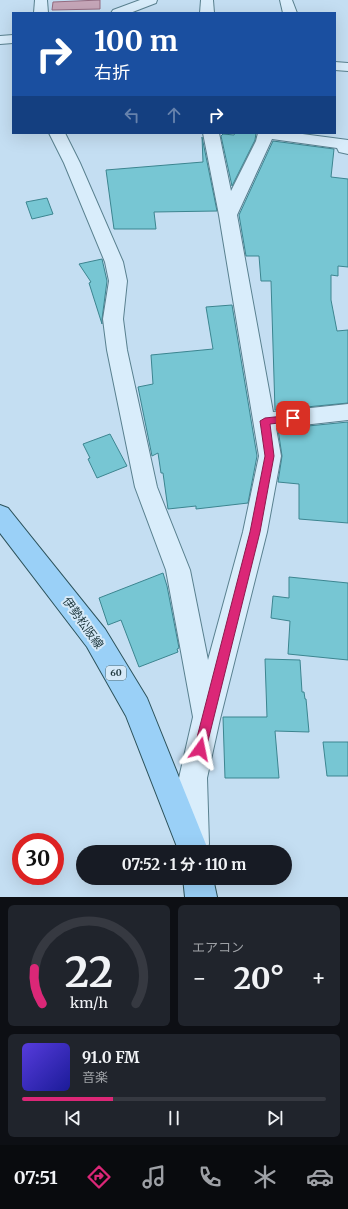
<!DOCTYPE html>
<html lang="ja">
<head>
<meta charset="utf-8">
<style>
	body { margin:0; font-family:Merriweather,"Noto Sans JP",serif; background:#20242c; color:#f1f3f6; height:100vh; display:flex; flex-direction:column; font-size:15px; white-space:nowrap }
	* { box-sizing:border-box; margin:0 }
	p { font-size:13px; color:#9ea1a6 }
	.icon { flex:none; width:22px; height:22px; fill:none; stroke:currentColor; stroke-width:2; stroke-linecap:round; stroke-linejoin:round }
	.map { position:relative; height:897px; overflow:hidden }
	.drawer { display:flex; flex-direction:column; gap:8px; padding:8px; background:#0d0f14; flex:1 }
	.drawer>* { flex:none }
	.top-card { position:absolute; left:12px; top:12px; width:324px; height:122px; border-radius:0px; box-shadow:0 4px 16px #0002; background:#1a4fa0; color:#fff; overflow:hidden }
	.speed { position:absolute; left:12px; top:833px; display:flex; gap:8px; font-size:20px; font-weight:700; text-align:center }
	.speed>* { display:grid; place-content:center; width:52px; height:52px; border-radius:50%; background:#171b24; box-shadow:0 4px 16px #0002; line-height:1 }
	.speed .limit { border:6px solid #d22; background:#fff; color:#111 }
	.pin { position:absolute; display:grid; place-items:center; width:34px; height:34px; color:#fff; margin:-17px; border-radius:8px; box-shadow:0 2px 6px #0006 }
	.me { position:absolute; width:44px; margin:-22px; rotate:12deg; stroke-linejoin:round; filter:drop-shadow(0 0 3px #0008) }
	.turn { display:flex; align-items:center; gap:14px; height:84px; padding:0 16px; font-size:18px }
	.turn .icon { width:52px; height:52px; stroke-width:2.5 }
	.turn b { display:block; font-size:28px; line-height:34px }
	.lanes { display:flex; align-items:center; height:38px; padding:0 16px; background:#0003; justify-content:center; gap:20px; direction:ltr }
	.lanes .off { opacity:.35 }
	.big { font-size:30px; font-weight:700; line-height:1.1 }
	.drawer .tile { flex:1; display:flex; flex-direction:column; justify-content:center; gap:6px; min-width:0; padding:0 14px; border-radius:6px; background:#20242c }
	.drawer .dial { align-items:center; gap:0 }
	.dial svg { height:104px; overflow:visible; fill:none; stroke:#363941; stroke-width:7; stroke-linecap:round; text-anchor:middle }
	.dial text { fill:#f1f3f6; stroke:none }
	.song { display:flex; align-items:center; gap:12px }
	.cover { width:48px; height:48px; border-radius:6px; background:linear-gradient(135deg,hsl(250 70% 55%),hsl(240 70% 35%)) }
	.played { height:4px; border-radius:2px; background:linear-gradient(90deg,#db2777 30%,#363941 30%) }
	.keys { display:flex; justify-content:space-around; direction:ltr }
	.heat { display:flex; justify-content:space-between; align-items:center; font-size:22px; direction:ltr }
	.drawer .tiles { flex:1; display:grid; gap:8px; grid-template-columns:1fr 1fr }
	.tile:last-child { grid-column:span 2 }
	.trip { position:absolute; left:76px; top:845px; width:216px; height:40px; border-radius:20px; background:#171b24; box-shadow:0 4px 16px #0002; font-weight:700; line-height:40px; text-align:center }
	.menu { display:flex; height:64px; justify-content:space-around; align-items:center; background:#090b0e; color:#9ea1a6 }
	.menu .icon { width:28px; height:28px }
	.menu .current { color:#db2777 }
	.menu b { font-size:18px; color:#f1f3f6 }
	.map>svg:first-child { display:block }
	.water { fill:#c5a6b8; stroke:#946c81 }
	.building { fill:#77c6d3; stroke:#3c8590 }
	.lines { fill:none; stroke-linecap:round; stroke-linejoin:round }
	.minor-casing { stroke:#59808f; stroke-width:2 }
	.major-casing { stroke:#2d535c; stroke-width:2 }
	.minor { fill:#d9edfb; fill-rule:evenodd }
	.major { fill:#9ad0f7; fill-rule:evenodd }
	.route { fill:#db2777; stroke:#8e194d }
	.labels { text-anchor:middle; stroke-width:4; stroke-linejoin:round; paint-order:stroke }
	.shield { fill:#d5e9f8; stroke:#556c75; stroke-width:1 }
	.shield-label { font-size:9px; font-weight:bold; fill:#1e373d }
	.near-street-label { font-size:12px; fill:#1e373d; stroke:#d5e9f8 }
</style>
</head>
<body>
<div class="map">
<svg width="348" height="897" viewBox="0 0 348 897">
	<rect width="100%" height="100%" fill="#c4def2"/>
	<!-- water -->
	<path class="water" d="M100 0V9L52 10 53 2Z"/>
	<!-- building -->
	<g class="building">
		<path d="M235 133H256L255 140 232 186 221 136 223 134 234 135Z"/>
		<path d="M202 137 217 211 154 212 156 229H114L106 170 203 162Z"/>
		<path d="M273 141 334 149 331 177 348 179V267L338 266V276L331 275V300L337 331 348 330V403L275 410 271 281H261L259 256H246L239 215Z"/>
		<path d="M47 198 53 214 32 219 26 202Z"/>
		<path d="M102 259 107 281 102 319V324L89 283 91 282 79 264Z"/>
		<path d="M232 305 257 456 248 503 196 509V506L168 509 163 473H161L158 453 152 456 138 387 153 384 151 355 213 349 206 307Z"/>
		<path d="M348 422V523L299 519V484L278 482 282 456 278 429Z"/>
		<path d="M110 434 127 466 97 478 88 459 90 458 83 444Z"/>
		<path d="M163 573 167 586 179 648 177 649 178 652 139 667 121 620 108 625 99 598Z"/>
		<path d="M289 577 348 583V660L288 654 290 621 271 618 273 596 289 598Z"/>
		<path d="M265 659 300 660 302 692H304L305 699H306L309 732 275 731 279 778H225L223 717H267Z"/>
		<path d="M323 742H348V776H327Z"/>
	</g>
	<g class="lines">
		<!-- minor casing -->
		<g class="minor-casing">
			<g id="minor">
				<path d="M35 0H47L48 13H34Z"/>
				<path d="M140 0H157L156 3 130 13H111L113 10Z"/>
				<path d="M201 0H213L214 13H200Z"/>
				<path d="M280 0H292L297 13H283Z"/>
				<path d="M13 35V43L0 44V36Z"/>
				<path d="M335 62 348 63V71L335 70Z"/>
				<path d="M49 133H65L80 163 123 262 127 281 123 319 127 350 157 487 190 570 208 660 243 532 259 456 219 215 203 133H219L231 191 256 141 258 133H295L348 140V154L339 152 337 148 272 139 237 215 273 412 348 404V420L276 428 281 456 267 532 220 719 207 778 209 844 206 852H182L179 844V778L193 717 166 570 135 487 107 350 103 319 109 281 105 262 64 163Z"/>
			</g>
		</g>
		<!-- major casing -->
		<g class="major-casing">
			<g id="major">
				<path d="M0 505 8 508 105 629 147 698 209 852H179L126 716 87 647 0 533Z"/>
				<path d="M183 878H213L217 897H185Z"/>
			</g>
		</g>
		<!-- minor -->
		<use href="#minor" class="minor"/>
		<!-- major -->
		<use href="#major" class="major"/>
	</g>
	<!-- route -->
	<path class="route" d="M293 415 297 418 296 421 270 424 274 456 260 532 206 749 204 753 200 754 196 753 194 749 250 532 265 456 260 421 265 418Z"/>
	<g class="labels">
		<!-- shield labels -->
		<rect class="shield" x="106" y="666" width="20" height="14" rx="3"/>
		<g class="shield-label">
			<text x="116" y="676">60</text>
		</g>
		<!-- near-street labels -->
		<g class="near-street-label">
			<text transform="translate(83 623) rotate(54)" y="4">伊勢松阪線</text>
		</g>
	</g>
</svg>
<div class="speed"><div class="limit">30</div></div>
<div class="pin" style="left:293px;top:418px;background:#d93025"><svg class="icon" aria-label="arrive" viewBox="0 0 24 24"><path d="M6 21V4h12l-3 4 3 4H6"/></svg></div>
<svg class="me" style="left:200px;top:749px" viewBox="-20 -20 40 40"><path d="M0-17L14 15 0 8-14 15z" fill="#db2777" stroke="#fff" stroke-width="4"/></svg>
<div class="trip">07:52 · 1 分 · 110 m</div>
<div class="top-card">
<div class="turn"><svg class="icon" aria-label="right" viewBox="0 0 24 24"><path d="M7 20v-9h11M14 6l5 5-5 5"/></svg><div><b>100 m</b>右折</div></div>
<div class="lanes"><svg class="icon off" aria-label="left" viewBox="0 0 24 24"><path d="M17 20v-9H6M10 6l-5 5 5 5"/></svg><svg class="icon off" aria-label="ahead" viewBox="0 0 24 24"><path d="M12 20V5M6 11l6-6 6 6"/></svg><svg class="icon" aria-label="right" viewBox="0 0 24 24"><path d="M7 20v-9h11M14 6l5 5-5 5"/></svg></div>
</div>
</div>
<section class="drawer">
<div class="tiles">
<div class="tile dial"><svg viewBox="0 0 100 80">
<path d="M14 69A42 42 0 1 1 86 69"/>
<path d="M14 69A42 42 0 0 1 8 42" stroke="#db2777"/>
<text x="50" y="56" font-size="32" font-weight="700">22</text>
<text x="50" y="72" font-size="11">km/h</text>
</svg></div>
<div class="tile"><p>エアコン</p>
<div class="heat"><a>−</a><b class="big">20°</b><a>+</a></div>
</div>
<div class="tile">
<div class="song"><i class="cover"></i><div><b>91.0 FM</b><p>音楽</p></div></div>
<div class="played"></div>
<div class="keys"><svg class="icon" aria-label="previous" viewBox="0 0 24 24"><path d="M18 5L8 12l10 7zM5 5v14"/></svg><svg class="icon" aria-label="pause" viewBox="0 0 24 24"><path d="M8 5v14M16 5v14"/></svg><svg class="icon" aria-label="next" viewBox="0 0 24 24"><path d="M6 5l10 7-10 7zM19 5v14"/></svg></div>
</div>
</div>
</section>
<nav class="menu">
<b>07:51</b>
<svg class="icon current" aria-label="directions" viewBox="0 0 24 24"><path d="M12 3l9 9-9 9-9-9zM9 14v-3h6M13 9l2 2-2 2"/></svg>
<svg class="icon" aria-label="music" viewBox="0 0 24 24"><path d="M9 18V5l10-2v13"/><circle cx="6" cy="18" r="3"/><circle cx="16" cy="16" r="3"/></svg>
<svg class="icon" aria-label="phone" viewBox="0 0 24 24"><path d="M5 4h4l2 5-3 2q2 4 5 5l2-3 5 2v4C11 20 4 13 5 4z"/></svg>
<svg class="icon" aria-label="climate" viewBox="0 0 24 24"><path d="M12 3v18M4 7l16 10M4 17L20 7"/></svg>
<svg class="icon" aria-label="car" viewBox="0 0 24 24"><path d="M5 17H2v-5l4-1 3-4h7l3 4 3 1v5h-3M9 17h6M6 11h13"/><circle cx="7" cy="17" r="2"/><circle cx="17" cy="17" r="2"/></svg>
</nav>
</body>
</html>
